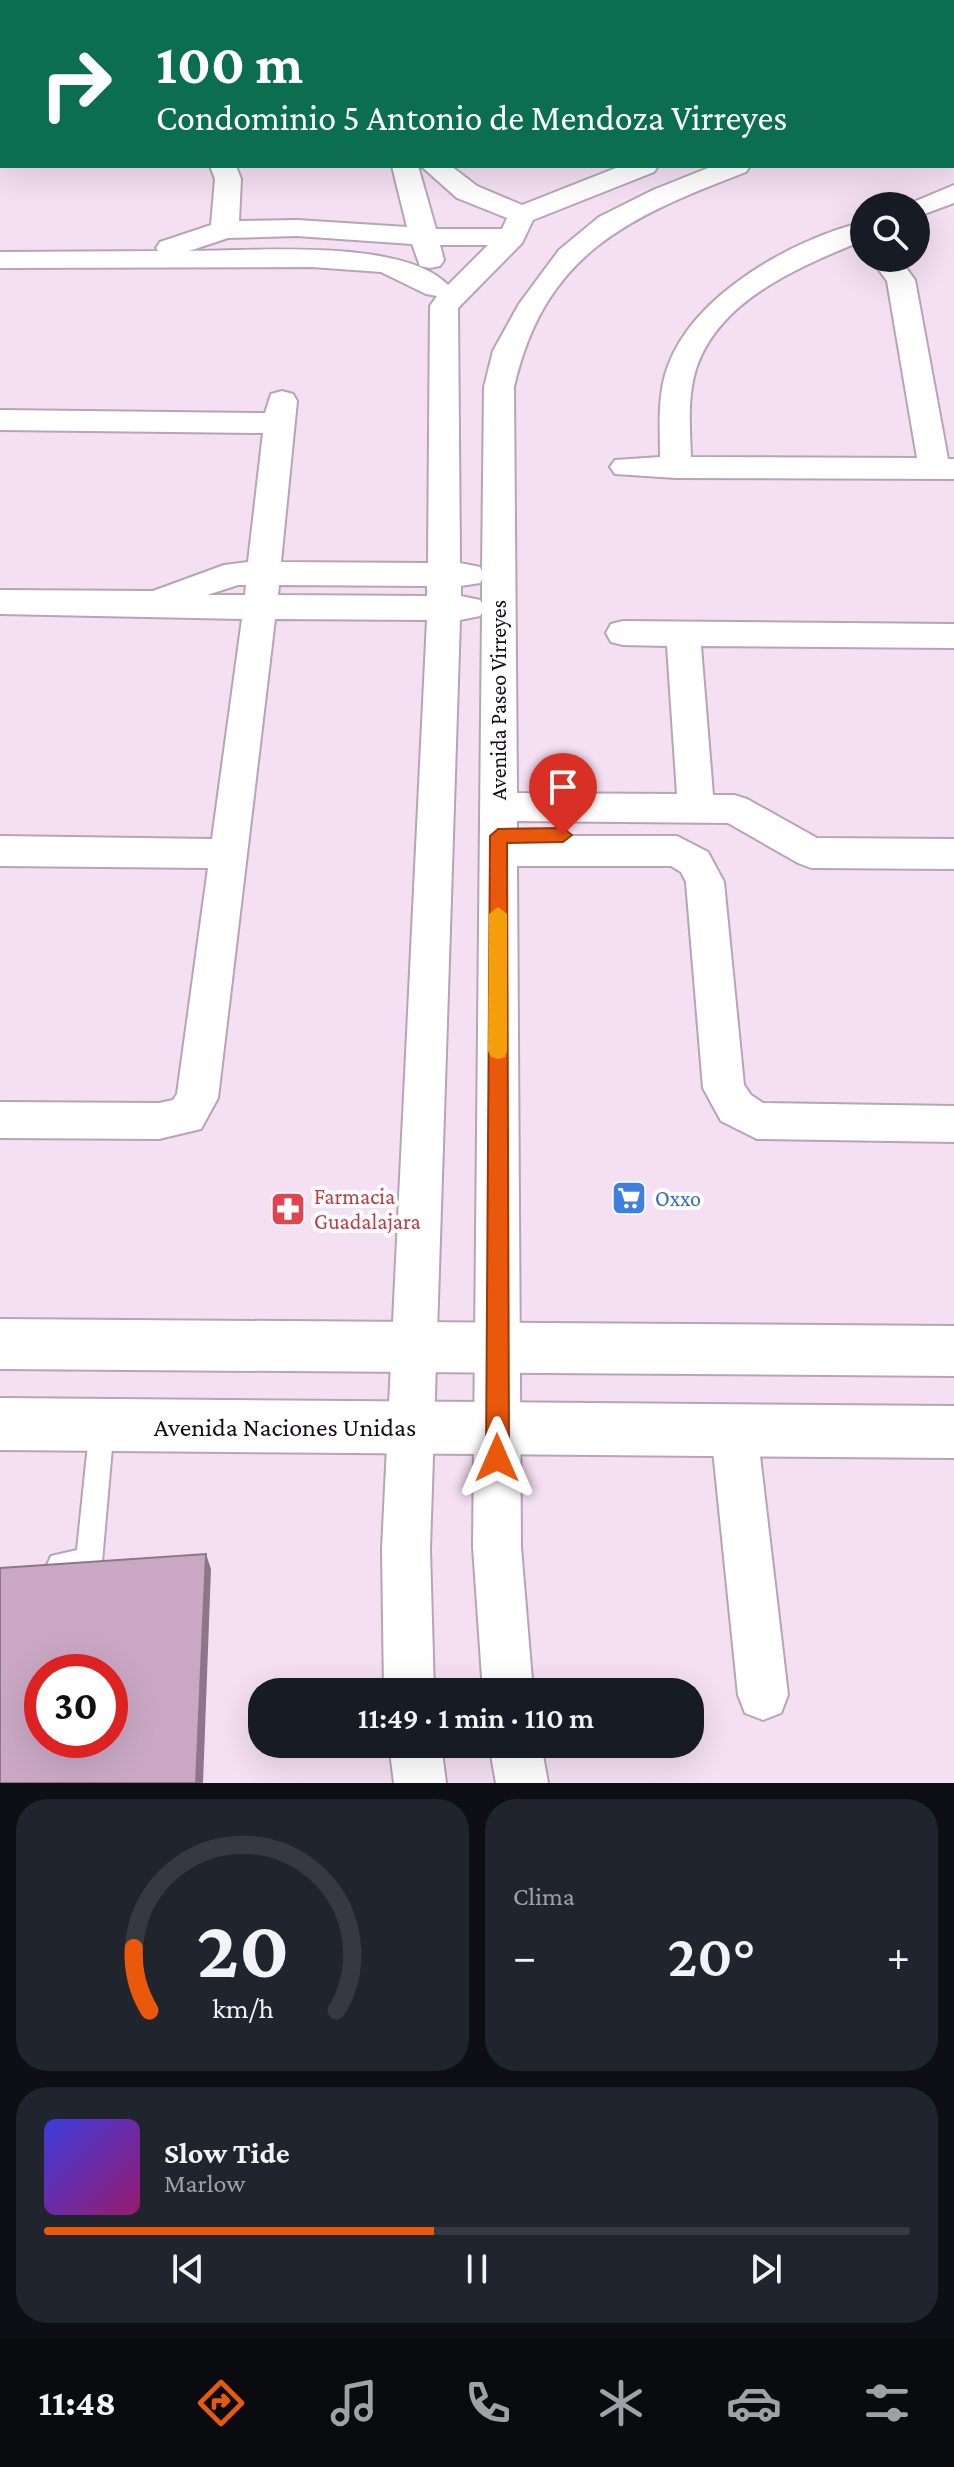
<!DOCTYPE html>
<html lang="es">
<head>
<meta charset="utf-8">
<style>
	body { margin:0; font-family:"Crimson Pro",serif; background:#20242c; color:#f1f3f6; height:100vh; display:flex; flex-direction:column; font-size:30px; white-space:nowrap }
	* { box-sizing:border-box; margin:0 }
	p { font-size:26px; color:#9ea1a6 }
	.icon { flex:none; width:44px; height:44px; fill:none; stroke:currentColor; stroke-width:2; stroke-linecap:round; stroke-linejoin:round }
	.map { position:relative; height:1783px; overflow:hidden }
	.sheet { display:flex; flex-direction:column; gap:16px; padding:16px; background:#0d0f14; flex:1 }
	.sheet>* { flex:none }
	.guide { position:absolute; left:0px; top:0px; width:954px; height:168px; box-shadow:0 8px 32px #0002; background:#0b6e4f; color:#fff; overflow:hidden }
	.fabs { position:absolute; left:850px; top:192px; display:grid; gap:16px }
	.fabs a { display:grid; place-items:center; width:80px; height:80px; border-radius:50%; background:#171b24; box-shadow:0 8px 32px #0002; font-size:40px }
	.speed { position:absolute; left:24px; top:1654px; display:flex; gap:16px; font-size:40px; font-weight:700; text-align:center }
	.speed>* { display:grid; place-content:center; width:104px; height:104px; border-radius:50%; background:#171b24; box-shadow:0 8px 32px #0002; line-height:1 }
	.speed .limit { border:12px solid #d22; background:#fff; color:#111 }
	.pin { position:absolute; display:grid; place-items:center; width:68px; height:68px; color:#fff; margin:-82px -34px; border-radius:50% 50% 50% 0; rotate:-45deg; box-shadow:0 0 8px #0007 }
	.pin .icon { rotate:45deg }
	.me { position:absolute; width:88px; margin:-44px; rotate:0deg; stroke-linejoin:round; filter:drop-shadow(0 0 6px #0008) }
	.turn { display:flex; align-items:center; gap:28px; height:168px; padding:0 24px; font-size:36px }
	.turn .icon { width:104px; height:104px; stroke-width:2.5 }
	.turn b { display:block; font-size:56px; line-height:68px }
	.big { font-size:60px; font-weight:600; line-height:1.1 }
	.sheet .widget { flex:1; display:flex; flex-direction:column; justify-content:center; gap:12px; min-width:0; padding:0 28px; border-radius:32px; background:#20242c }
	.sheet .dial { align-items:center; gap:0 }
	.dial svg { height:208px; overflow:visible; fill:none; stroke:#363941; stroke-width:7; stroke-linecap:round; text-anchor:middle }
	.dial text { fill:#f1f3f6; stroke:none }
	.song { display:flex; align-items:center; gap:24px }
	.cover { width:96px; height:96px; border-radius:12px; background:linear-gradient(135deg,hsl(240 70% 55%),hsl(320 70% 35%)) }
	.played { height:8px; border-radius:4px; background:linear-gradient(90deg,#ea580c 45%,#363941 45%) }
	.keys { display:flex; justify-content:space-around; direction:ltr }
	.heat { display:flex; justify-content:space-between; align-items:center; font-size:44px; direction:ltr }
	.sheet .tiles { flex:1; display:grid; gap:16px; grid-template-columns:1fr 1fr }
	.widget:last-child { grid-column:span 2 }
	.trip { position:absolute; left:248px; top:1678px; width:456px; height:80px; border-radius:32px; background:#171b24; box-shadow:0 8px 32px #0002; font-weight:600; line-height:80px; text-align:center }
	.dock { display:flex; height:128px; justify-content:space-around; align-items:center; background:#090b0e; color:#9ea1a6 }
	.dock .icon { width:56px; height:56px }
	.dock .selected { color:#ea580c }
	.dock b { font-size:36px; color:#f1f3f6 }
	.map>svg:first-child { display:block }
	.lines { fill:none; stroke-linecap:round; stroke-linejoin:round }
	.lane-casing { stroke:#b7a4b7; stroke-width:4 }
	.street-casing { stroke:#b7a4b7; stroke-width:4 }
	.secondary-casing { stroke:#b7a4b7; stroke-width:4 }
	.lane { fill:#fff; fill-rule:evenodd }
	.street { fill:#fff; fill-rule:evenodd }
	.secondary { fill:#fff; fill-rule:evenodd }
	.shaded-wall { fill:#8d7689 }
	.building { fill:#caa8c4; stroke:#8d7689; stroke-width:2; fill-rule:evenodd }
	.route { fill:#ea580c; stroke:#983908; stroke-width:2 }
	.slow { fill:#f59e0b }
	.labels { text-anchor:middle; stroke-width:8; stroke-linejoin:round; paint-order:stroke }
	.street-label { font-size:22px; fill:#140e14; stroke:#fff }
	.health-label { font-size:22px; fill:#be3a42; stroke:#fff; text-anchor:start }
	.shop-label { font-size:22px; fill:#366cbe; stroke:#fff; text-anchor:start }
	.near-street-label { font-size:26px; fill:#140e14; stroke:#fff }
</style>
</head>
<body>
<div class="map">
<svg width="954" height="1783" viewBox="0 0 954 1783">
	<rect width="100%" height="100%" fill="#f4dff3"/>
	<g class="lines">
		<!-- lane casing -->
		<g class="lane-casing">
			<path id="lane" d="M102 1413 111 1417 114 1425 102 1562 98 1571C84 1577 65 1580 51 1574L47 1565 51 1556 77 1550 90 1425 93 1417Z"/>
		</g>
		<!-- street casing -->
		<g class="street-casing">
			<g id="street">
				<path d="M288 0H312L313 2H289Z"/>
				<path d="M461 0H485L486 2H462Z"/>
				<path d="M788 0H817L787 2Z"/>
				<rect x="0" y="21" width="2" height="14"/>
				<path d="M952 45H954L952 61Z"/>
				<rect x="952" y="76" width="2" height="16"/>
				<path d="M210 166H236L241 179 239 221 297 220 407 227 392 166H418L436 229H502L507 218 457 198 421 166H451L477 186 522 205 621 166H658L654 172 533 220 522 243 458 308 460 563 480 567 482 571 484 387 493 351 519 304 559 250 599 217 653 190 713 166H750L746 172C629 217 545 252 514 387L517 793 677 794 667 646 623 645 611 642 606 633 611 624 623 621 954 624V648L701 646 713 795H734L747 799 817 838 954 839V869L811 868 798 863 728 823 517 821V836H677L708 852 724 882 744 1085 751 1095 763 1103 954 1106V1142L757 1139 721 1121 703 1088 686 882 681 872 671 866H517L521 1547 533 1692H483L473 1547 482 613 480 616 460 620 430 1549 434 1692H384L382 1549 427 620 275 619 218 1098 201 1129 159 1139 0 1138V1102L159 1103 173 1100 177 1094 208 868 0 866V836L212 839 242 619 0 614V590L153 591 224 565 248 562 263 433 0 430V410L265 413 271 394 282 391 293 394 297 401 281 562 428 563 430 306 437 296 426 294 381 272 312 267 0 268V252L158 251 156 248 160 242 211 225 215 179ZM297 236 412 244 420 266 430 268 440 266 444 260 440 245H488L448 285C403 238 253 251 189 251L228 238ZM482 579V603L480 600 461 596V586L480 583ZM238 585H246L245 595H207ZM279 585 427 586V596L278 595Z"/>
				<path d="M954 185V203L916 217V206H904Z"/>
				<path d="M864 222V240C802 266 722 297 697 366 687 395 690 427 691 457L917 458 887 281 870 258H899L915 280 948 459H954V479L676 478 615 474 610 467 615 460 660 457C660 427 657 395 668 366 694 294 793 239 864 222Z"/>
				<path d="M734 1407 750 1414 757 1430 788 1695 781 1713 763 1720 745 1713 738 1695 711 1430 718 1414Z"/>
				<path d="M389 1744H441L446 1783H394Z"/>
				<path d="M489 1744H541L548 1783H496Z"/>
			</g>
		</g>
		<!-- secondary casing -->
		<g class="secondary-casing">
			<g id="secondary">
				<path d="M0 1319 954 1326V1376L0 1369Z"/>
				<path d="M0 1398 954 1406V1458L0 1450Z"/>
			</g>
		</g>
		<!-- lane -->
		<use href="#lane" class="lane"/>
		<!-- street -->
		<use href="#street" class="street"/>
		<!-- secondary -->
		<use href="#secondary" class="secondary"/>
	</g>
	<!-- shaded-wall -->
	<path class="shaded-wall" d="M206 1554 211 1569 203 1783H196Z"/>
	<!-- building -->
	<path class="building" d="M206 1554 196 1783H0V1568ZM42 1672H110V1740H42Z"/>
	<!-- route -->
	<path class="route" d="M563 828 572 835 563 842 507 843 509 1458 505 1465 497 1469 489 1465 486 1458 490 836 498 829Z"/>
	<!-- slow -->
	<path class="slow" d="M498 907 507 914V1051L505 1057 498 1059 491 1057 488 1051 489 914Z"/>
	<!-- icons -->
	<defs>
		<g id="supermarket-square" transform="scale(1.8)"><rect x="-9" y="-9" width="18" height="18" rx="4" fill="#3f7fe0" stroke="#fff"/><path d="M-6-5.5h2.5l.6 2H6L4.5 2H-2.5L-4.4-4H-6ZM-1.5 3.2a1.3 1.3 0 1 0 .1 0ZM3 3.2a1.3 1.3 0 1 0 .1 0Z" fill="#fff"/></g>
		<g id="pharmacy-square" transform="scale(1.8)"><rect x="-9" y="-9" width="18" height="18" rx="4" fill="#e0444e" stroke="#fff"/><path d="M-2-6h4v4h4v4h-4v4h-4v-4h-4v-4h4Z" fill="#fff"/></g>
	</defs>
	<g fill-rule="evenodd">
		<use href="#supermarket-square" x="629" y="1198"/>
		<use href="#pharmacy-square" x="288" y="1209"/>
	</g>
	<g class="labels">
		<!-- street labels -->
		<g class="street-label">
			<text transform="translate(498 700) rotate(-90)" y="8">Avenida Paseo Virreyes</text>
		</g>
		<!-- health labels -->
		<g class="health-label">
			<text x="314" y="1204">Farmacia<tspan x="314" dy="25">Guadalajara</tspan></text>
		</g>
		<!-- shop labels -->
		<g class="shop-label">
			<text x="655" y="1206">Oxxo</text>
		</g>
		<!-- near-street labels -->
		<g class="near-street-label">
			<text x="285" y="1436">Avenida Naciones Unidas</text>
		</g>
	</g>
</svg>
<div class="fabs">
<a><svg class="icon" aria-label="search" viewBox="0 0 24 24"><circle cx="10" cy="10" r="6"/><path d="M15 15l6 6"/></svg></a>
</div>
<div class="speed"><div class="limit">30</div></div>
<div class="pin" style="left:563px;top:835px;background:#d93025"><svg class="icon" aria-label="arrive" viewBox="0 0 24 24"><path d="M6 21V4h12l-3 4 3 4H6"/></svg></div>
<svg class="me" style="left:497px;top:1458px" viewBox="-20 -20 40 40"><path d="M0-17L14 15 0 8-14 15z" fill="#ea580c" stroke="#fff" stroke-width="4"/></svg>
<div class="trip">11:49 · 1 min · 110 m</div>
<div class="guide">
<div class="turn"><svg class="icon" aria-label="right" viewBox="0 0 24 24"><path d="M7 20v-9h11M14 6l5 5-5 5"/></svg><div><b>100 m</b>Condominio 5 Antonio de Mendoza Virreyes</div></div>
</div>
</div>
<section class="sheet">
<div class="tiles">
<div class="widget dial"><svg viewBox="0 0 100 80">
<path d="M14 69A42 42 0 1 1 86 69"/>
<path d="M14 69A42 42 0 0 1 8 45" stroke="#ea580c"/>
<text x="50" y="56" font-size="32" font-weight="700">20</text>
<text x="50" y="72" font-size="11">km/h</text>
</svg></div>
<div class="widget"><p>Clima</p>
<div class="heat"><a>−</a><b class="big">20°</b><a>+</a></div>
</div>
<div class="widget">
<div class="song"><i class="cover"></i><div><b>Slow Tide</b><p>Marlow</p></div></div>
<div class="played"></div>
<div class="keys"><svg class="icon" aria-label="previous" viewBox="0 0 24 24"><path d="M18 5L8 12l10 7zM5 5v14"/></svg><svg class="icon" aria-label="pause" viewBox="0 0 24 24"><path d="M8 5v14M16 5v14"/></svg><svg class="icon" aria-label="next" viewBox="0 0 24 24"><path d="M6 5l10 7-10 7zM19 5v14"/></svg></div>
</div>
</div>
</section>
<nav class="dock">
<b>11:48</b>
<svg class="icon selected" aria-label="directions" viewBox="0 0 24 24"><path d="M12 3l9 9-9 9-9-9zM9 14v-3h6M13 9l2 2-2 2"/></svg>
<svg class="icon" aria-label="music" viewBox="0 0 24 24"><path d="M9 18V5l10-2v13"/><circle cx="6" cy="18" r="3"/><circle cx="16" cy="16" r="3"/></svg>
<svg class="icon" aria-label="phone" viewBox="0 0 24 24"><path d="M5 4h4l2 5-3 2q2 4 5 5l2-3 5 2v4C11 20 4 13 5 4z"/></svg>
<svg class="icon" aria-label="climate" viewBox="0 0 24 24"><path d="M12 3v18M4 7l16 10M4 17L20 7"/></svg>
<svg class="icon" aria-label="car" viewBox="0 0 24 24"><path d="M5 17H2v-5l4-1 3-4h7l3 4 3 1v5h-3M9 17h6M6 11h13"/><circle cx="7" cy="17" r="2"/><circle cx="17" cy="17" r="2"/></svg>
<svg class="icon" aria-label="filters" viewBox="0 0 24 24"><path d="M4 7h16M4 17h16"/><circle cx="9" cy="7" r="2"/><circle cx="15" cy="17" r="2"/></svg>
</nav>
</body>
</html>
